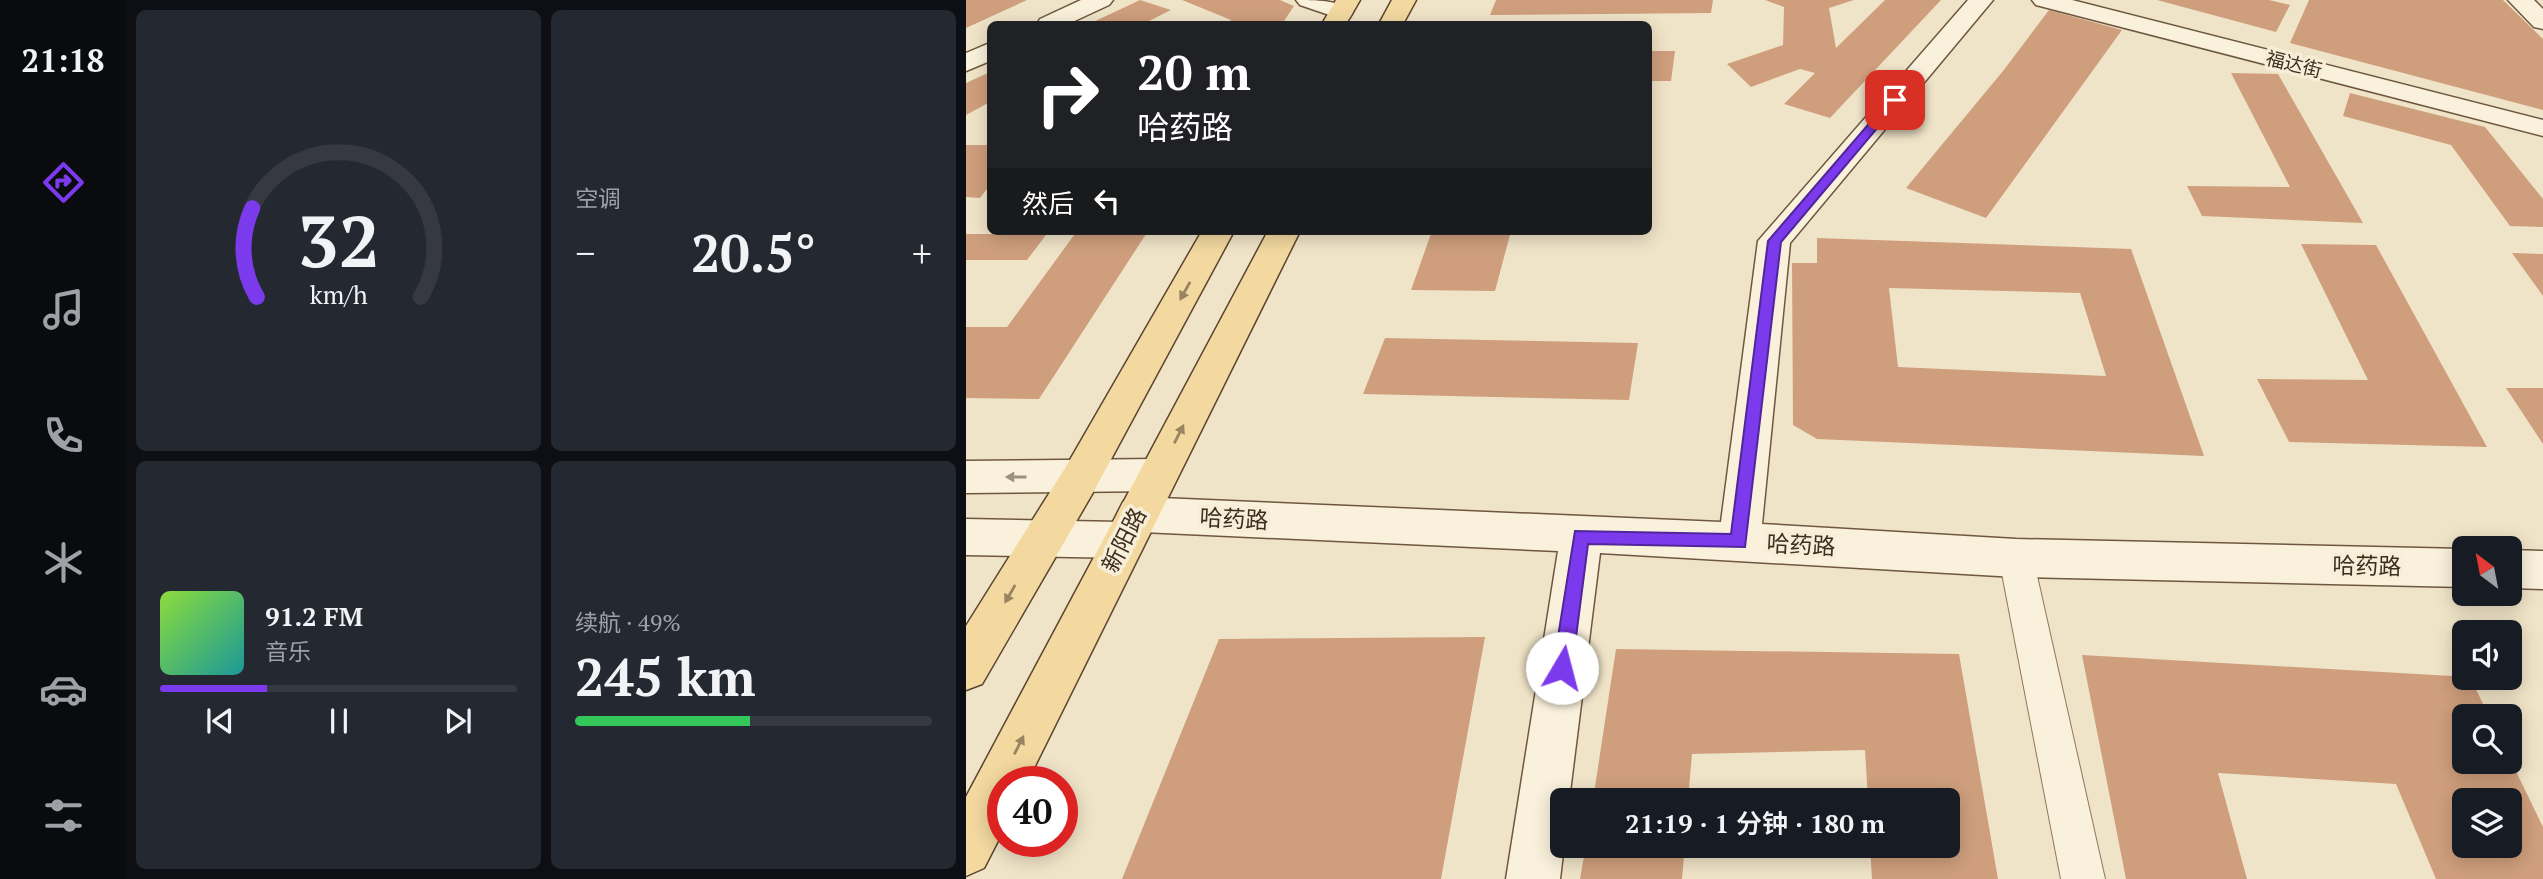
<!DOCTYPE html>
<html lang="zh">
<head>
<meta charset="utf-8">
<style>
	body { margin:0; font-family:"PT Serif","Noto Sans SC",serif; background:#242831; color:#f1f3f6; height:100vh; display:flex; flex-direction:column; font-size:26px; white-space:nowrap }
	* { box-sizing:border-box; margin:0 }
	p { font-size:23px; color:#9ea1a6 }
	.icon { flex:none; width:38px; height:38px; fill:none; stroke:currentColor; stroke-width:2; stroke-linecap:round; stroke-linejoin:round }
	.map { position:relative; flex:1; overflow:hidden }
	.sheet { display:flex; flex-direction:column; gap:10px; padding:10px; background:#0d0f14; width:840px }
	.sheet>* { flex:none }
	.hud { position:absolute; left:21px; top:21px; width:665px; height:214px; border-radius:10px; box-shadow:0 4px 18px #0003; background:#202124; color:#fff; overflow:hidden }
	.needle { width:46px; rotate:328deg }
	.buttons { position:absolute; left:1486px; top:536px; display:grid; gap:14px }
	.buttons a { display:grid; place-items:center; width:70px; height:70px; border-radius:10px; background:#171b24; box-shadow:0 4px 18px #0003; font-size:35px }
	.speed { position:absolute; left:21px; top:766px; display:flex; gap:14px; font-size:35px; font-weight:700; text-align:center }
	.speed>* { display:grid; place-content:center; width:91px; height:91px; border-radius:50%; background:#171b24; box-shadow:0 4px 18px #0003; line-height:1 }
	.speed .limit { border:10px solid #d22; background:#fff; color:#111 }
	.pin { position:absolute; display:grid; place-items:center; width:60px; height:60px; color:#fff; margin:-30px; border-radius:14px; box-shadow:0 4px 10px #0006 }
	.me { position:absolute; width:77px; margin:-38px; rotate:8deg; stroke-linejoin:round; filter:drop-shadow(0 0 5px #0008) }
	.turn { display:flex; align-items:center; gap:24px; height:147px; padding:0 35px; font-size:32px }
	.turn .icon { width:91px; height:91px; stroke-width:2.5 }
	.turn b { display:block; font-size:49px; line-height:60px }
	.then { display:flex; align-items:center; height:66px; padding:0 35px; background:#0003; gap:14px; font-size:26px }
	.big { font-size:52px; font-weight:600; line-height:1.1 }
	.sheet .widget { flex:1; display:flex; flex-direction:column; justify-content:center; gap:10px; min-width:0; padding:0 24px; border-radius:10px; background:#242831 }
	.sheet .dial { align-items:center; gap:0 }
	.dial svg { height:182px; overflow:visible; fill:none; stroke:#363941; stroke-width:7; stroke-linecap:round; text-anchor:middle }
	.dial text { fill:#f1f3f6; stroke:none }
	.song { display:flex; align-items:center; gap:21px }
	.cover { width:84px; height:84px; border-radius:10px; background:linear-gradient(135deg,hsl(90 70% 55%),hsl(180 70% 35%)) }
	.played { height:7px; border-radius:4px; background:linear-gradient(90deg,#7c3aed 30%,#363941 30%) }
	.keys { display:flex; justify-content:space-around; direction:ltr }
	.heat { display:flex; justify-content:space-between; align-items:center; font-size:38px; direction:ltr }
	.charge { height:10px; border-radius:5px; background:linear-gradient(90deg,#34c759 49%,#363941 0) }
	.sheet .tiles { flex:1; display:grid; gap:10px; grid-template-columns:repeat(2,1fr) }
	.trip { position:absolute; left:584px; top:788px; width:410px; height:70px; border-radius:10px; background:#171b24; box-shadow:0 4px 18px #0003; font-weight:600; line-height:70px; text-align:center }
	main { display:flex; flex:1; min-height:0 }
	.tabs { display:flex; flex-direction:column; width:126px; justify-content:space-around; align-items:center; background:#090b0e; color:#9ea1a6 }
	.tabs .icon { width:49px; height:49px }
	.tabs .selected { color:#7c3aed }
	.tabs b { font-size:32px; color:#f1f3f6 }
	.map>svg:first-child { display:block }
	.building { fill:#cf9f7d; fill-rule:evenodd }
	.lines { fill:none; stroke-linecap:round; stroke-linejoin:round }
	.street-casing { stroke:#8d765c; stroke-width:2 }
	.secondary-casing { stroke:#6f573f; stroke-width:3 }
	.primary-casing { stroke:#5b4430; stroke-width:3 }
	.street { fill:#faf1dc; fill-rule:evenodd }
	.secondary { fill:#faf1dc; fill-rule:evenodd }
	.primary { fill:#f3d9a0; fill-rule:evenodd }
	.oneway { fill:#988460 }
	.oneway2 { fill:#9c907e }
	.route { fill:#7c3aed; stroke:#51269a; stroke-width:2 }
	.labels { text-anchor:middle; stroke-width:7; stroke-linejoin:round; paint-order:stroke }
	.far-street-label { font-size:19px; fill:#3d2e20; stroke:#f7eed8 }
	.street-label { font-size:23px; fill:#3d2e20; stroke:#f7eed8 }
</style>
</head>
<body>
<main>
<nav class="tabs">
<b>21:18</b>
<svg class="icon selected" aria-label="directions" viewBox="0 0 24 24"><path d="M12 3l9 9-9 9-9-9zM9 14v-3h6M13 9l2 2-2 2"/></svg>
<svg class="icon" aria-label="music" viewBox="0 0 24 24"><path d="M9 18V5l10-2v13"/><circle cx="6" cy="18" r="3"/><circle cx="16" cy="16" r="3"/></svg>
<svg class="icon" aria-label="phone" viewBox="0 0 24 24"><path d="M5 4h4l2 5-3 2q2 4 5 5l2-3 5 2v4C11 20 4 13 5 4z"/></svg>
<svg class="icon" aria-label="climate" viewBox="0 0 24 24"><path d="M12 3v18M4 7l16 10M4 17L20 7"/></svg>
<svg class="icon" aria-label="car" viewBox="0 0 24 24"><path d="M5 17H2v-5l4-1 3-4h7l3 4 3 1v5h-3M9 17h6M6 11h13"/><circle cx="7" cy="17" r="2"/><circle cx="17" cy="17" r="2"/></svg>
<svg class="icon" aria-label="filters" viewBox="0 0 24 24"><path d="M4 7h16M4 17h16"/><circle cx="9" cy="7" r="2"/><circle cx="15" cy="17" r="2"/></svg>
</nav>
<section class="sheet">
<div class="tiles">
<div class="widget dial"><svg viewBox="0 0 100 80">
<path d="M14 69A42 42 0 1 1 86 69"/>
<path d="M14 69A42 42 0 0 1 12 30" stroke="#7c3aed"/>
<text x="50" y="56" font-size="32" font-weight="700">32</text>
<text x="50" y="72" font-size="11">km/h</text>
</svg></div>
<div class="widget"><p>空调</p>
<div class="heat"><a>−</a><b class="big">20.5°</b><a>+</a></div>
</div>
<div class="widget">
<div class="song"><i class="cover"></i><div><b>91.2 FM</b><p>音乐</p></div></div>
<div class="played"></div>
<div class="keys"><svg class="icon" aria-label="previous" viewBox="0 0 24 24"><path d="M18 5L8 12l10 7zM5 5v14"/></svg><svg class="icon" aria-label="pause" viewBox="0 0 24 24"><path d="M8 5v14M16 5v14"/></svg><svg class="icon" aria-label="next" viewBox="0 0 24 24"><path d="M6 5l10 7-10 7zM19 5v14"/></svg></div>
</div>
<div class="widget"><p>续航 · 49%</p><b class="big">245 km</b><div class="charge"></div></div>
</div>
</section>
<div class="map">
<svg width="1577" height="879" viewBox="0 0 1577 879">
	<rect width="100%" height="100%" fill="#f0e4c8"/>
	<!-- building -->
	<g class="building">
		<path d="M0 0H61L0 28Z"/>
		<path d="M174 0 205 10 177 24H123Z"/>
		<path d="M216 0H314L328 6 316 24H261L265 20Z"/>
		<path d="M530 0H747L745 13 524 15Z"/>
		<path d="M799 0H888L863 8 870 48 919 0H975L864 118 818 104 849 73 834 69 785 87 761 64 817 45 818 7Z"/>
		<path d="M1191 0H1303L1324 5 1310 32Z"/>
		<path d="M1343 0H1537L1577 39V110L1324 43Z"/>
		<path d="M1083 10 1156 30 1020 218 940 188 1037 71Z"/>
		<path d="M682 51H709L705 81H682Z"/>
		<path d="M24 72V102L0 115V83Z"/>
		<path d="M1265 73 1312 74 1397 223 1236 216 1221 186 1324 187Z"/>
		<path d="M1384 93 1519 127 1577 199V227L1544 226 1485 145 1377 116Z"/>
		<path d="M0 145H24V185L14 198 0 197Z"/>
		<path d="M28 231H83L61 260H0V234H25Z"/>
		<path d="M111 231H182L73 399 0 398V327H41Z"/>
		<path d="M466 231H545L529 291 445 290Z"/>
		<path d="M851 238 1165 249 1238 456 851 439 827 425 826 263H851ZM923 288 1114 293 1140 376 932 367Z"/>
		<path d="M1335 244 1410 245 1521 447 1323 442 1291 379 1402 380Z"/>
		<path d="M1546 253 1577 254V296Z"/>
		<path d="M419 338 672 343 663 400 397 394Z"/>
		<path d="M1540 388H1577V444Z"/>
		<path d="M519 637 475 879H156L253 639Z"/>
		<path d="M650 649 993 654 1032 879H906L904 845H982V800H902L899 750 726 754 722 800H627Z"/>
		<path d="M1116 655 1504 677 1523 716H1498V761H1545L1577 827V879H1470L1430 784 1252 773 1281 879H1160ZM1498 800H1544V845H1498Z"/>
		<path d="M620 845H719L716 879H614Z"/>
	</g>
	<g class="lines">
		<!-- street casing -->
		<g class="street-casing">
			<path id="street" d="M1050 543 1062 547 1067 558 1139 879H1095L1033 558 1038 547Z"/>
		</g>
		<!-- secondary casing -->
		<g class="secondary-casing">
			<g id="secondary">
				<path d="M115 0H147L143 5 102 24H71L74 19Z"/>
				<path d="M330 0C348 0 376 0 387 12L384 17 375 19 334 5Z"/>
				<path d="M1002 0H1027L824 243 796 524 1050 539 1498 549V587L1050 577 634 553 603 800H597L598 845 594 879H540L592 551 176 532 180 540 174 553 159 558 0 555V519L154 522 151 514 157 502 171 497 755 522 792 241Z"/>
				<path d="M1066 0H1106L1577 120V136L1070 5Z"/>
				<path d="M1542 0H1568L1577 9V29L1568 27Z"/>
				<path d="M24 43V61L0 71V53Z"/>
				<path d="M191 459 205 463 211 475 205 487 191 491 0 493V461Z"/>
				<path d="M1544 550 1577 551V589L1544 588Z"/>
			</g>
		</g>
		<!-- primary casing -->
		<g class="primary-casing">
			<g id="primary">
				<path d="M370 0H394L380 24H356Z"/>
				<path d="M426 0H450L437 24H413Z"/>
				<path d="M236 231H268L129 489 16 684 0 690V626L101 465Z"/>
				<path d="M302 231H334L61 782H37V831L18 868 0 876V797Z"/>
			</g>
		</g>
		<!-- street -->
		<use href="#street" class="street"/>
		<!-- secondary -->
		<use href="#secondary" class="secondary"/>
		<!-- primary -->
		<use href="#primary" class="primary"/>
	</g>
	<!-- one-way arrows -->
	<defs><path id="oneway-solid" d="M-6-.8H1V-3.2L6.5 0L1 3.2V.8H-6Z" transform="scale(1.75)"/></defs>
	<g class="oneway">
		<use href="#oneway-solid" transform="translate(219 291) rotate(119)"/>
		<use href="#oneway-solid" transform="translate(213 434) rotate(-63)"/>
		<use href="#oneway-solid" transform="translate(44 594) rotate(120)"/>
		<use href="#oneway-solid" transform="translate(53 745) rotate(-63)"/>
	</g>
	<use class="oneway2" href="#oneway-solid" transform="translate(50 477) rotate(180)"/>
	<!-- route -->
	<path class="route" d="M925 98 935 100 815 242 779 547 622 544 606 668 603 675 596 677 589 675 587 668 609 531 765 534 802 241Z"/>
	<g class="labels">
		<!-- far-street labels -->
		<g class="far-street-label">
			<text transform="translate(1328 64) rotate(14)" y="7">福达街</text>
		</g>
		<!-- street labels -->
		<g class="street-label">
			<text transform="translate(268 519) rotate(3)" y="8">哈药路</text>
			<text transform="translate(158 540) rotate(-63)" y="8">新阳路</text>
			<text transform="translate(835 545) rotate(3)" y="8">哈药路</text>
			<text transform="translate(1401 566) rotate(1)" y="8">哈药路</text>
		</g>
	</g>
</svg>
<div class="buttons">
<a><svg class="needle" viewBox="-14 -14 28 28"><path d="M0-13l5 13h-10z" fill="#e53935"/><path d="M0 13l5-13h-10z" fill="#9ea1a6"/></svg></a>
<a><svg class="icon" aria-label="sound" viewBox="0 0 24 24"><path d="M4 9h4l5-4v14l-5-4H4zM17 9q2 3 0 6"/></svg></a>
<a><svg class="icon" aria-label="search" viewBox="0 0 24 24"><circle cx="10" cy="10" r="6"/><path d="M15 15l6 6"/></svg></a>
<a><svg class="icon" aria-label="layers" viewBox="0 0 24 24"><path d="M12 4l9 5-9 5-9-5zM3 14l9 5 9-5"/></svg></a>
</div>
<div class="speed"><div class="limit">40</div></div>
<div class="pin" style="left:929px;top:100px;background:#d93025"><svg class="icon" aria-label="arrive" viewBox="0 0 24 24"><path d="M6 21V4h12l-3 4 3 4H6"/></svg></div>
<svg class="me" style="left:596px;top:668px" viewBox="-20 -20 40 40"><circle r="19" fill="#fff"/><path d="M0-13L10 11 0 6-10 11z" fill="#7c3aed"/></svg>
<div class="trip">21:19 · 1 分钟 · 180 m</div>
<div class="hud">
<div class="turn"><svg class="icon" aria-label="right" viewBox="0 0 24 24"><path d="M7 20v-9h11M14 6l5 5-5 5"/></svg><div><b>20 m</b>哈药路</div></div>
<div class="then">然后<svg class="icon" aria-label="left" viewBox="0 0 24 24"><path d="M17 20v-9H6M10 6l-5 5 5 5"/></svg></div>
</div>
</div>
</main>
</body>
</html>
